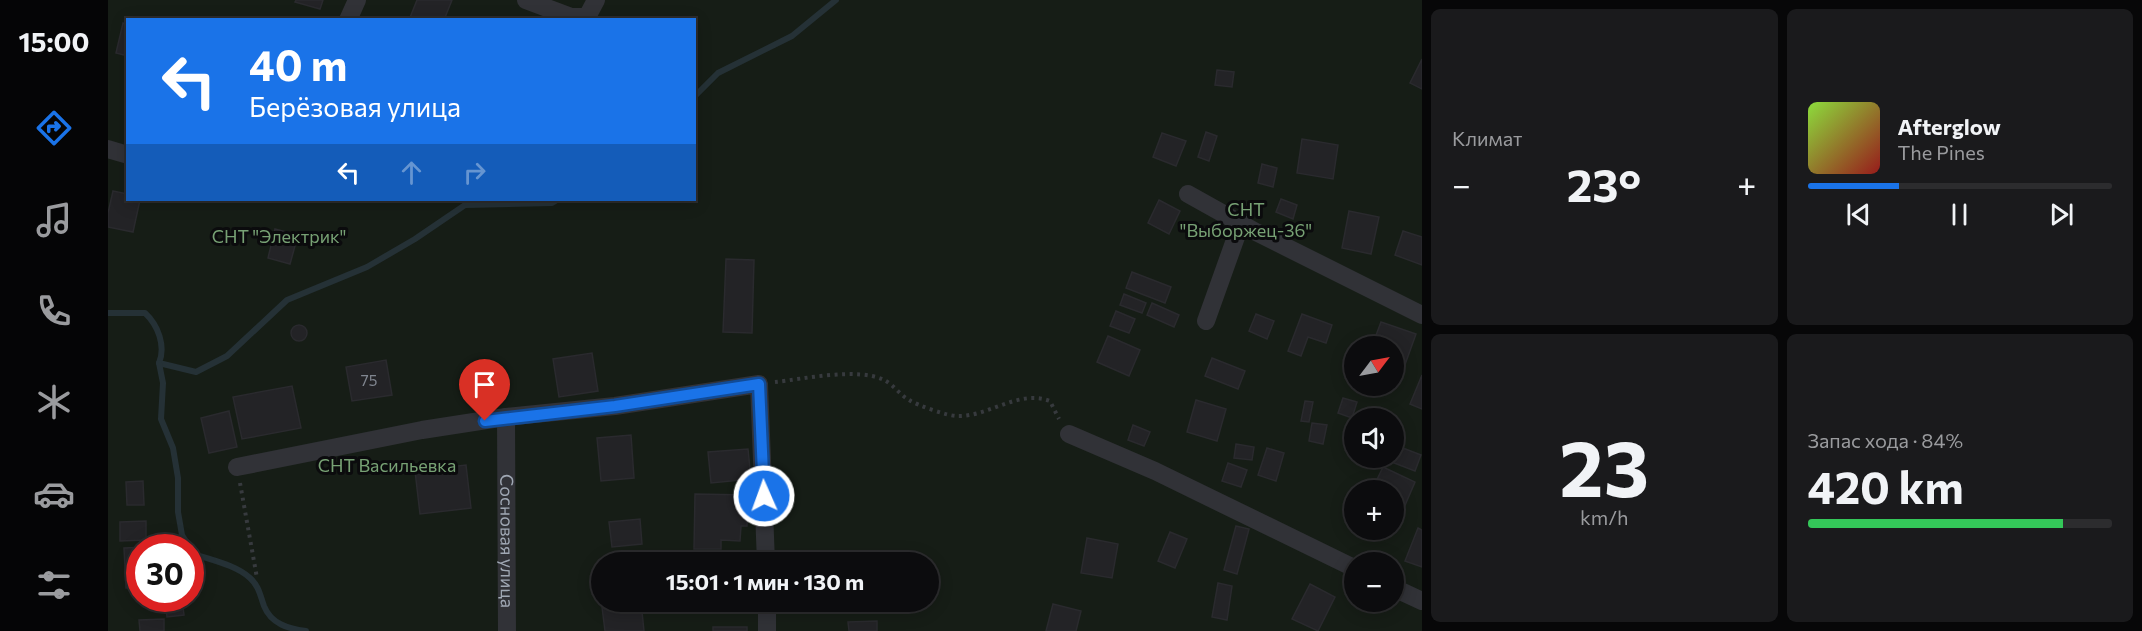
<!DOCTYPE html>
<html lang="ru">
<head>
<meta charset="utf-8">
<style>
	body { margin:0; font-family:Commissioner,sans-serif; background:#1a1a1c; color:#f1f3f6; height:100vh; display:flex; flex-direction:column; font-size:22px; white-space:nowrap }
	* { box-sizing:border-box; margin:0 }
	p { font-size:20px; color:#9a9b9e }
	.icon { flex:none; width:33px; height:33px; fill:none; stroke:currentColor; stroke-width:2; stroke-linecap:round; stroke-linejoin:round }
	.map { position:relative; flex:1; overflow:hidden }
	.drawer { display:flex; flex-direction:column; gap:9px; padding:9px; background:#070708; width:720px }
	.drawer>* { flex:none }
	.top-card { position:absolute; left:18px; top:18px; width:570px; height:183px; border-radius:0px; box-shadow:0 3px 15px #0003,0 0 0 2px #2c2c2e; background:#1a73e8; color:#fff; overflow:hidden }
	.needle { width:39px; rotate:58deg }
	.tools { position:absolute; left:1236px; top:336px; display:grid; gap:12px }
	.tools a { display:grid; place-items:center; width:60px; height:60px; border-radius:50%; background:#0c0c0e; box-shadow:0 3px 15px #0003,0 0 0 2px #2c2c2e; font-size:30px }
	.speed { position:absolute; left:18px; top:534px; display:flex; gap:12px; font-size:30px; font-weight:700; text-align:center }
	.speed>* { display:grid; place-content:center; width:78px; height:78px; border-radius:50%; background:#0c0c0e; box-shadow:0 3px 15px #0003,0 0 0 2px #2c2c2e; line-height:1 }
	.speed .limit { border:9px solid #d22; background:#fff; color:#111 }
	.pin { position:absolute; display:grid; place-items:center; width:51px; height:51px; color:#fff; margin:-62px -26px; border-radius:50% 50% 50% 0; rotate:-45deg; box-shadow:0 0 6px #0007 }
	.pin .icon { rotate:45deg }
	.me { position:absolute; width:66px; margin:-33px; rotate:358deg; stroke-linejoin:round; filter:drop-shadow(0 0 4px #0008) }
	.turn { display:flex; align-items:center; gap:21px; height:126px; padding:0 24px; font-size:27px }
	.turn .icon { width:78px; height:78px; stroke-width:2.5 }
	.turn b { display:block; font-size:42px; line-height:51px }
	.lanes { display:flex; align-items:center; height:57px; padding:0 24px; background:#0003; justify-content:center; gap:30px; direction:ltr }
	.lanes .off { opacity:.35 }
	.big { font-size:45px; font-weight:700; line-height:1.1 }
	.drawer .tile { flex:1; display:flex; flex-direction:column; justify-content:center; gap:9px; min-width:0; padding:0 21px; border-radius:9px; background:#1a1a1c }
	.drawer .dial { align-items:center; gap:0 }
	.dial b { font-size:78px; line-height:1 }
	.song { display:flex; align-items:center; gap:18px }
	.cover { width:72px; height:72px; border-radius:9px; background:linear-gradient(135deg,hsl(90 70% 55%),hsl(0 70% 35%)) }
	.played { height:6px; border-radius:3px; background:linear-gradient(90deg,#1a73e8 30%,#2c2c2e 30%) }
	.keys { display:flex; justify-content:space-around; direction:ltr }
	.heat { display:flex; justify-content:space-between; align-items:center; font-size:33px; direction:ltr }
	.charge { height:9px; border-radius:4px; background:linear-gradient(90deg,#34c759 84%,#2c2c2e 0) }
	.drawer .tiles { flex:1; display:grid; gap:9px; grid-template-columns:repeat(2,1fr) }
	.trip { position:absolute; left:483px; top:552px; width:348px; height:60px; border-radius:30px; background:#0c0c0e; box-shadow:0 3px 15px #0003,0 0 0 2px #2c2c2e; font-weight:700; line-height:60px; text-align:center }
	main { display:flex; flex:1; min-height:0 }
	.tab-bar { display:flex; flex-direction:column; width:108px; justify-content:space-around; align-items:center; background:#050506; color:#9a9b9e }
	.tab-bar .icon { width:42px; height:42px }
	.tab-bar .on { color:#1a73e8 }
	.tab-bar b { font-size:27px; color:#f1f3f6 }
	.map>svg:first-child { display:block }
	.green { fill:#161d16; fill-rule:evenodd }
	.lines { fill:none; stroke-linecap:round; stroke-linejoin:round }
	.stream { stroke:#253136; stroke-width:6 }
	.building { fill:#232326; stroke:#2a2a2e; stroke-width:1.5 }
	.path { stroke:#373a3e; stroke-width:4; stroke-dasharray:3 4.5; stroke-linecap:butt }
	.minor { stroke:#313237; stroke-width:18 }
	.route-casing { stroke:#114b97; stroke-width:15 }
	.route { stroke:#1a73e8; stroke-width:10 }
	.labels { text-anchor:middle; stroke-width:6; stroke-linejoin:round; paint-order:stroke }
	.number-label { font-size:15px; fill:#808690 }
	.park-label { font-size:18px; fill:#77a174; stroke:#0b0b0d }
	.street-label { font-size:18px; fill:#a0a8b4; stroke:#0b0b0d }
</style>
</head>
<body>
<main>
<nav class="tab-bar">
<b>15:00</b>
<svg class="icon on" aria-label="directions" viewBox="0 0 24 24"><path d="M12 3l9 9-9 9-9-9zM9 14v-3h6M13 9l2 2-2 2"/></svg>
<svg class="icon" aria-label="music" viewBox="0 0 24 24"><path d="M9 18V5l10-2v13"/><circle cx="6" cy="18" r="3"/><circle cx="16" cy="16" r="3"/></svg>
<svg class="icon" aria-label="phone" viewBox="0 0 24 24"><path d="M5 4h4l2 5-3 2q2 4 5 5l2-3 5 2v4C11 20 4 13 5 4z"/></svg>
<svg class="icon" aria-label="climate" viewBox="0 0 24 24"><path d="M12 3v18M4 7l16 10M4 17L20 7"/></svg>
<svg class="icon" aria-label="car" viewBox="0 0 24 24"><path d="M5 17H2v-5l4-1 3-4h7l3 4 3 1v5h-3M9 17h6M6 11h13"/><circle cx="7" cy="17" r="2"/><circle cx="17" cy="17" r="2"/></svg>
<svg class="icon" aria-label="filters" viewBox="0 0 24 24"><path d="M4 7h16M4 17h16"/><circle cx="9" cy="7" r="2"/><circle cx="15" cy="17" r="2"/></svg>
</nav>
<div class="map">
<svg width="1314" height="631" viewBox="0 0 1314 631">
	<rect width="100%" height="100%" fill="#101012"/>
	<!-- green -->
	<path class="green" d="M0 0H1314V631H0ZM20 20H586V200H20ZM1246 346H1286V386H1246ZM1246 418H1286V458H1246ZM1246 490H1286V530H1246ZM32 548H82V598H32ZM494 562H820V602H494ZM1246 562H1286V602H1246Z"/>
	<g class="lines">
		<!-- stream -->
		<g class="stream">
			<path d="M586 97 610 73 684 36 728 0"/>
			<path d="M0 313H37C50 325 58 346 51 363L88 372 119 356 179 300 259 267 307 239 357 205 444 203 449 200"/>
			<path d="M51 363 55 383 53 419 65 448 70 478V512L74 535 82 548"/>
			<path d="M82 549 86 554C103 560 128 565 142 578 151 586 152 595 156 606 163 624 181 629 198 631"/>
		</g>
	</g>
	<!-- building -->
	<g class="building">
		<path d="M188 0H215L212 9 187 2Z"/>
		<path d="M309 0H344L336 20H301Z"/>
		<path d="M15 23 20 25V56L8 53Z"/>
		<path d="M1314 59V89L1302 83Z"/>
		<path d="M1109 70 1126 72 1124 87 1107 85Z"/>
		<path d="M1098 132 1109 136 1101 161 1090 157Z"/>
		<path d="M1054 133 1078 141 1068 166 1045 157Z"/>
		<path d="M1194 139 1230 145 1225 179 1189 173Z"/>
		<path d="M1154 164 1169 168 1165 187 1150 183Z"/>
		<path d="M5 191 20 194V200H32L25 232 0 227V213Z"/>
		<path d="M1173 199 1189 205 1185 219 1168 212Z"/>
		<path d="M1051 200 1072 211 1061 234 1040 223Z"/>
		<path d="M1241 211 1271 217 1263 254 1234 248Z"/>
		<path d="M167 229 190 235 182 264 160 258Z"/>
		<path d="M1295 231 1314 237V265L1287 255Z"/>
		<path d="M618 259 646 260 644 333 615 332Z"/>
		<path d="M1024 272 1063 287 1057 303 1018 288Z"/>
		<path d="M1016 294 1038 303 1034 313 1012 305Z"/>
		<path d="M1044 303 1071 315 1066 327 1039 315Z"/>
		<path d="M1008 311 1027 319 1021 333 1002 326Z"/>
		<path d="M1148 314 1166 321 1159 339 1141 331Z"/>
		<path d="M1194 314 1224 325 1218 343 1200 337 1193 356 1180 351Z"/>
		<path d="M1273 322 1308 334 1294 373 1286 370V346H1264Z"/>
		<circle cx="191" cy="333" r="8"/>
		<path d="M1000 336 1032 350 1021 376 989 362Z"/>
		<path d="M484 353 490 391 451 397 445 359Z"/>
		<path d="M1104 358 1137 371 1130 389 1097 376Z"/>
		<path d="M278 360 284 395 244 401 238 367Z"/>
		<path d="M1314 375V409L1302 404Z"/>
		<path d="M184 386 193 428 134 439 125 397Z"/>
		<path d="M1235 398 1249 402 1244 418 1230 413Z"/>
		<path d="M1088 400 1118 409 1109 441 1079 432Z"/>
		<path d="M1197 401 1205 402 1201 422 1193 421Z"/>
		<path d="M121 411 129 447 101 453 93 418Z"/>
		<path d="M1204 423 1219 425 1215 444 1201 441Z"/>
		<path d="M1025 425 1042 432 1036 446 1020 440Z"/>
		<path d="M523 435 526 478 493 481 489 438Z"/>
		<path d="M1128 444 1146 447 1144 460 1126 458Z"/>
		<path d="M1287 445 1313 455 1307 471 1281 461 1282 458H1286Z"/>
		<path d="M1159 448 1176 453 1168 481 1150 475Z"/>
		<path d="M640 449 643 479 603 483 600 452Z"/>
		<path d="M1120 463 1139 470 1133 487 1114 481Z"/>
		<path d="M358 465 363 508 312 514 307 471Z"/>
		<path d="M1275 467 1307 482 1292 517 1286 515V490H1264Z"/>
		<path d="M35 481 36 505H19L18 482Z"/>
		<path d="M587 494 640 495 639 526H633L632 541 613 540V549H586Z"/>
		<path d="M532 519 534 544 504 547 501 522Z"/>
		<path d="M38 521V540L12 541V522Z"/>
		<path d="M1128 526 1141 529 1129 574 1116 570Z"/>
		<path d="M1310 528 1314 530V567L1297 561Z"/>
		<path d="M1062 532 1079 539 1067 568 1050 561Z"/>
		<path d="M979 538 1010 544 1004 578 973 573Z"/>
		<path d="M42 547 32 548V587L18 588 16 548Z"/>
		<path d="M1110 583 1124 586 1119 620 1104 617Z"/>
		<path d="M1202 584 1227 597 1210 631 1184 619Z"/>
		<path d="M492 591 494 602H533L536 631H497Z"/>
		<path d="M74 598 76 615 59 617 57 600Z"/>
		<path d="M1247 602H1269L1264 611 1246 603Z"/>
		<path d="M945 604 973 611 968 631H938Z"/>
		<path d="M56 619V631H32L31 620Z"/>
		<path d="M769 621V631H741L740 622Z"/>
		<rect x="605" y="627" width="34" height="4"/>
	</g>
	<g class="lines">
		<!-- path -->
		<g class="path">
			<path d="M667 382C696 379 750 367 776 380 785 384 792 395 801 400 809 405 839 416 849 416 881 417 910 389 942 401L951 419"/>
			<path d="M132 483 149 578"/>
		</g>
		<!-- minor -->
		<g class="minor">
			<path d="M418 0 463 17H479L488 0"/>
			<path d="M240 20 249 0"/>
			<path d="M0 149 20 155"/>
			<path d="M1080 194 1148 232 1314 315"/>
			<path d="M1098 321 1133 223"/>
			<path id="s1" d="M398 417 399 631"/>
			<path d="M961 434 1047 471 1246 568"/>
			<path d="M129 467 314 430 398 417 507 406 651 384 658 562"/>
			<path d="M1286 588 1314 601"/>
			<path d="M659 602V631"/>
		</g>
	</g>
	<g class="lines">
		<!-- route casing -->
		<g class="route-casing">
			<path id="route" d="M377 421 507 406 651 384 656 496"/>
		</g>
		<!-- route -->
		<use href="#route" class="route"/>
	</g>
	<g class="labels">
		<!-- number labels -->
		<g class="number-label">
			<text x="261" y="386">75</text>
		</g>
		<!-- park labels -->
		<g class="park-label">
			<text x="1138" y="216">СНТ<tspan x="1138" dy="21">"Выборжец-36"</tspan></text>
			<text x="171" y="243">СНТ "Электрик"</text>
			<text x="279" y="472">СНТ Васильевка</text>
		</g>
		<!-- street labels -->
		<g class="street-label">
			<text dy="6" stroke="none"><textPath href="#s1" startOffset="124">Сосновая улица</textPath></text>
		</g>
	</g>
</svg>
<div class="tools">
<a><svg class="needle" viewBox="-14 -14 28 28"><path d="M0-13l5 13h-10z" fill="#e53935"/><path d="M0 13l5-13h-10z" fill="#9a9b9e"/></svg></a>
<a><svg class="icon" aria-label="sound" viewBox="0 0 24 24"><path d="M4 9h4l5-4v14l-5-4H4zM17 9q2 3 0 6"/></svg></a>
<a>+</a>
<a>−</a>
</div>
<div class="speed"><div class="limit">30</div></div>
<div class="pin" style="left:377px;top:421px;background:#d93025"><svg class="icon" aria-label="arrive" viewBox="0 0 24 24"><path d="M6 21V4h12l-3 4 3 4H6"/></svg></div>
<svg class="me" style="left:656px;top:496px" viewBox="-20 -20 40 40"><circle r="17" fill="#1a73e8" stroke="#fff" stroke-width="3"/><path d="M0-11L8 9 0 5-8 9z" fill="#fff"/></svg>
<div class="trip">15:01 · 1 мин · 130 m</div>
<div class="top-card">
<div class="turn"><svg class="icon" aria-label="left" viewBox="0 0 24 24"><path d="M17 20v-9H6M10 6l-5 5 5 5"/></svg><div><b>40 m</b>Берёзовая улица</div></div>
<div class="lanes"><svg class="icon" aria-label="left" viewBox="0 0 24 24"><path d="M17 20v-9H6M10 6l-5 5 5 5"/></svg><svg class="icon off" aria-label="ahead" viewBox="0 0 24 24"><path d="M12 20V5M6 11l6-6 6 6"/></svg><svg class="icon off" aria-label="right" viewBox="0 0 24 24"><path d="M7 20v-9h11M14 6l5 5-5 5"/></svg></div>
</div>
</div>
<section class="drawer">
<div class="tiles">
<div class="tile"><p>Климат</p>
<div class="heat"><a>−</a><b class="big">23°</b><a>+</a></div>
</div>
<div class="tile">
<div class="song"><i class="cover"></i><div><b>Afterglow</b><p>The Pines</p></div></div>
<div class="played"></div>
<div class="keys"><svg class="icon" aria-label="previous" viewBox="0 0 24 24"><path d="M18 5L8 12l10 7zM5 5v14"/></svg><svg class="icon" aria-label="pause" viewBox="0 0 24 24"><path d="M8 5v14M16 5v14"/></svg><svg class="icon" aria-label="next" viewBox="0 0 24 24"><path d="M6 5l10 7-10 7zM19 5v14"/></svg></div>
</div>
<div class="tile dial"><b>23</b><p>km/h</p></div>
<div class="tile"><p>Запас хода · 84%</p><b class="big">420 km</b><div class="charge"></div></div>
</div>
</section>
</main>
</body>
</html>
